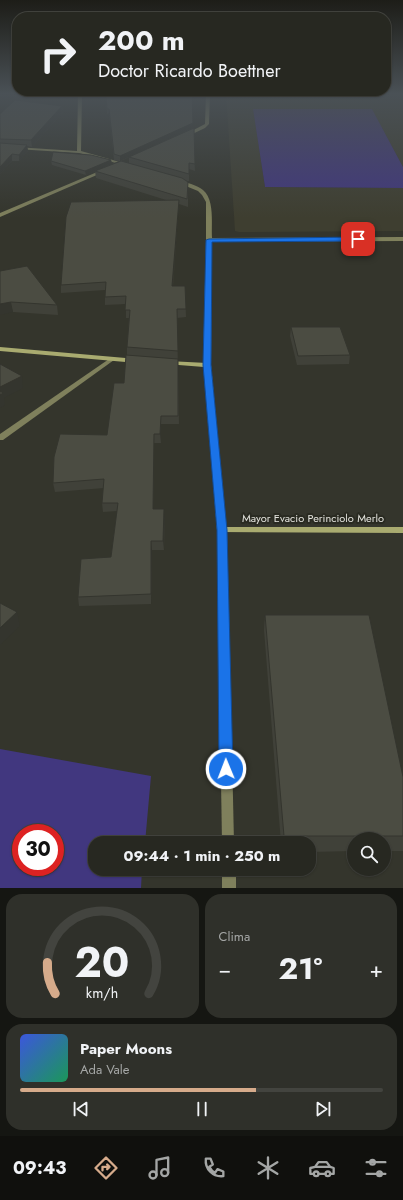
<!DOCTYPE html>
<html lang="es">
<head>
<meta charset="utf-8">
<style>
	body { margin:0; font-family:Jost,sans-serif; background:#2f302a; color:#f1f3f6; height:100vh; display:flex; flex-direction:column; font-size:15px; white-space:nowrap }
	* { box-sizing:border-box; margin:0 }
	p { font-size:13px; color:#a4a6a5 }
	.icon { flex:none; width:22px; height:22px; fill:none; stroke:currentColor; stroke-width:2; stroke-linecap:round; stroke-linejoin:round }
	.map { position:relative; height:888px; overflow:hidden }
	.panel { display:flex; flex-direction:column; gap:6px; padding:6px; background:#151612; flex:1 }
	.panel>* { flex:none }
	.top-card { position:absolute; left:12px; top:12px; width:379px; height:84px; border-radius:16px; box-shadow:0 1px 3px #0004,0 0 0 1px #43443f; background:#272821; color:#f1f3f6; overflow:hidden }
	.fabs { position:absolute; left:347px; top:832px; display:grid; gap:8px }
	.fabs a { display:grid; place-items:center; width:44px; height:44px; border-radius:50%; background:#272821; box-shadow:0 1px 3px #0004,0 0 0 1px #43443f; font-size:20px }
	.speed { position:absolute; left:12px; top:824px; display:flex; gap:8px; font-size:20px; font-weight:700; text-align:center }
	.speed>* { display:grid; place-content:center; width:52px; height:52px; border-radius:50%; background:#272821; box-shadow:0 1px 3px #0004,0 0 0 1px #43443f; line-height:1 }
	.speed .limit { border:6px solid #d22; background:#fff; color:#111 }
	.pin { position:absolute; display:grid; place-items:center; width:34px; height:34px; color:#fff; margin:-17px; border-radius:8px; box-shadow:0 2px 6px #0006 }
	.me { position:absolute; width:44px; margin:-22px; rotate:359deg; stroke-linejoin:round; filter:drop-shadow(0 0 3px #0008) }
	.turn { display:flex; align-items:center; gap:14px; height:84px; padding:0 20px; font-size:18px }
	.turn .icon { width:52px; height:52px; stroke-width:2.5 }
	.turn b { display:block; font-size:28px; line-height:34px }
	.big { font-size:30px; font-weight:700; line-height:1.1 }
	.panel .tile { flex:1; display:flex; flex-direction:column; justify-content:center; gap:6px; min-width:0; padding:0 14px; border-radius:16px; background:#2f302a }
	.panel .dial { align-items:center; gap:0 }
	.dial svg { height:104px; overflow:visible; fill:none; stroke:#43443f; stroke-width:7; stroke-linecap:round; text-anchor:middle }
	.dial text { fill:#f1f3f6; stroke:none }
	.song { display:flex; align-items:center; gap:12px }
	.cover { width:48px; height:48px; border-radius:6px; background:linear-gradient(135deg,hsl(230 70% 55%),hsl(150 70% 35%)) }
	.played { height:4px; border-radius:2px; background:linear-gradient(90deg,#d6ab8b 65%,#43443f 65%) }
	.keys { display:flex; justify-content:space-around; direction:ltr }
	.heat { display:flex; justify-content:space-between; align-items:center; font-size:22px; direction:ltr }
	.panel .tiles { flex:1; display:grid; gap:6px; grid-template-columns:1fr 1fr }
	.tile:last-child { grid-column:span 2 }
	.trip { position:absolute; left:88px; top:836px; width:228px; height:40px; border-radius:16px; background:#272821; box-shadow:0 1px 3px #0004,0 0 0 1px #43443f; font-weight:700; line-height:40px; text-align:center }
	.tab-bar { display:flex; height:64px; justify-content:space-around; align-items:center; background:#10100d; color:#a4a6a5 }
	.tab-bar .icon { width:28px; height:28px }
	.tab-bar .active { color:#d6ab8b }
	.tab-bar b { font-size:18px; color:#f1f3f6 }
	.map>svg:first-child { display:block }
	.built { fill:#3e3e30 }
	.green { fill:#41377f; fill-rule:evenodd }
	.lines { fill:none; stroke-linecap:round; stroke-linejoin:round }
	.street { fill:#7f805c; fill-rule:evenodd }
	.secondary { fill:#a9ab70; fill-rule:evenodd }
	.wall { fill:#404139; fill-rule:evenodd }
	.shaded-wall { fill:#34352e }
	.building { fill:#4b4c42; stroke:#34352e }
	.route { fill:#1a73e8; stroke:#114b97 }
	.labels { text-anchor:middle; stroke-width:4; stroke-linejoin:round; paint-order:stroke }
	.street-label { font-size:11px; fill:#e4e4de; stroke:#2a2b22 }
</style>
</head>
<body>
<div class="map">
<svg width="403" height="888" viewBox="0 0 403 888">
	<rect width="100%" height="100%" fill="#34352c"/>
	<!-- built -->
	<path class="built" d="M226 93H403V167L372 109H253L265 187 403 188V231L239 232 235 231Z"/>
	<!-- green -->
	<g class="green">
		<path d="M253 109H372L403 167V188L265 187Z"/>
		<path d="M0 749 151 776 145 843H95V869H142L141 888H0ZM21 833H55V867H21Z"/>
	</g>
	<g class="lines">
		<!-- street -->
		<g class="street">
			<path d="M78 93H82L81 151 127 164V166L79 153 0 148V146L77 151Z"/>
			<path d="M206 93H210L209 124 205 128 186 137H184V135L205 124Z"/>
			<path d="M102 170 106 171 0 217V213Z"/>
			<path d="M176 180H180C187 183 197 185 203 190 215 200 211 224 212 238L403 237V241L212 242 211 365 209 366H205L203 365 206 240V202L202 195 198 191 176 182Z"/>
			<path d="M112 357 114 358 115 359 114 360 3 440H0V434Z"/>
			<path d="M222 527 225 528 227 530 234 843H222L217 530 219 528Z"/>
			<rect x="222" y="869" width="14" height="19"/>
		</g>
		<!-- secondary -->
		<g class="secondary">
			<path d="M0 347 137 359 140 361 137 363 0 351Z"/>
			<path d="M168 361 207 363 211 365 226 527H403V533L219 532 217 530 204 367 166 364 165 363Z"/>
		</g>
	</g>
	<!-- wall -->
	<g class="wall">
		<path d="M106 93 193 128 195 171 189 169V181H186L188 189V207L179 204 173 286H185L186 317 177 318 179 424H161V443H154L153 509 165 518 164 550H152L151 604 79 606 78 597 111 557 117 511 103 512 102 503 104 488 55 492 53 483 107 435 124 383 127 355V347L129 318H126V304L105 305V290L61 293V285L166 200 96 178 95 171 119 161 114 160 109 113 107 114ZM129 157V163L121 161Z"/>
		<path d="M62 106 63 112 32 147 27 146 28 151 19 161H12L0 174V114Z"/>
		<path d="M111 160 112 164 86 175 52 165 51 161Z"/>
		<path d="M0 271 57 305 58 315 13 312Z"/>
		<path d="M291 327 350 355 349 364 297 365 290 336Z"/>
		<path d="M265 615 403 777V851H384V839H354V851L309 852V843H281L264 630Z"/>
	</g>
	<!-- shaded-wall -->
	<g class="shaded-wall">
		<path d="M62 106 63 112 32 147 31 140Z"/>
		<path d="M193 123V128L120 161V156Z"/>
		<path d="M27 145 28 151 19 161V155Z"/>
		<path d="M12 154V161L0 174V167Z"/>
		<path d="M111 160 112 164 86 175 85 171Z"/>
		<path d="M179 200V207L172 294V286Z"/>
		<path d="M11 302 13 312 0 315V304Z"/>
		<path d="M22 376 23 388 4 398 5 405 0 408V387Z"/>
		<path d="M161 416V443L160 434Z"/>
		<path d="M164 509 165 518 164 550 163 541Z"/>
		<path d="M151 541 152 550 151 604Z"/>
		<path d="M17 612 20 626 0 645V628Z"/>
	</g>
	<!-- building -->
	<g class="building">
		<path d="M106 93H192L193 123 120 156 114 154 109 109H107Z"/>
		<path d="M15 100 62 106 31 140 0 139V114Z"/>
		<path d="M194 128 195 164 189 163V174L129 157Z"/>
		<path d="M0 143 27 145 19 155 12 154 0 167Z"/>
		<path d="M53 152 91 155 111 160 85 171 51 161Z"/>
		<path d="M121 161 182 178 188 182 187 199 95 171Z"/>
		<path d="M179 200 172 286H185L186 309H177L178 351 127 347 130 310H125L126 296 105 297 106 282 61 285 66 217 71 202Z"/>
		<path d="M27 266 57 305 11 302 0 304V271Z"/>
		<path d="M291 327H340L350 355 298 356Z"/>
		<path d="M126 355 178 359V416H161L160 434H154L153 509H164L163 541H151V594L78 597 81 559 111 557 118 503H102L104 479 53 483 54 457 60 434 107 435 114 383H124Z"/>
		<path d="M0 364 22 376 0 387Z"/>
		<path d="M0 391 3 393 0 395Z"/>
		<path d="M0 603 17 612 0 628Z"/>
		<path d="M265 615H369L403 777V836H284Z"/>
	</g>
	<!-- sky -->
	<linearGradient id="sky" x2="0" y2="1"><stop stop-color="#1d1d18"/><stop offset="0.43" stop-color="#4a5156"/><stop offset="1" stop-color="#4a5156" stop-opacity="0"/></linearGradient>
	<rect width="403" height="218" fill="url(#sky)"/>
	<!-- route -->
	<path class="route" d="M358 237 360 238V241L212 242 211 365 227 530 233 769 231 773 226 775 221 773 219 769 217 530 203 365 206 240 209 239Z"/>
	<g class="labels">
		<!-- street labels -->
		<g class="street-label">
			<text x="313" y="522">Mayor Evacio Perinciolo Merlo</text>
		</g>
	</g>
</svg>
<div class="fabs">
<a><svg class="icon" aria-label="search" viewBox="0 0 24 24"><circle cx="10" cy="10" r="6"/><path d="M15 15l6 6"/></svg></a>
</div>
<div class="speed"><div class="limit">30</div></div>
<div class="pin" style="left:358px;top:239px;background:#d93025"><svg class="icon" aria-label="arrive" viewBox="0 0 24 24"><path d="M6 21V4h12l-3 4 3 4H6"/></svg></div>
<svg class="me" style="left:226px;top:769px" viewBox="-20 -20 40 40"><circle r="17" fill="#1a73e8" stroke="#fff" stroke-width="3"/><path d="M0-11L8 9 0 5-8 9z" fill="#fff"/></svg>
<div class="trip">09:44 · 1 min · 250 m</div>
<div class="top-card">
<div class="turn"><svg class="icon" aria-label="right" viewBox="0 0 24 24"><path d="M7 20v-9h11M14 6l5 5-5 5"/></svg><div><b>200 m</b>Doctor Ricardo Boettner</div></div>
</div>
</div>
<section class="panel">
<div class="tiles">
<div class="tile dial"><svg viewBox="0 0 100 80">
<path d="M14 69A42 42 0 1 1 86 69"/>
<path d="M14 69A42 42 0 0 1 8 45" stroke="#d6ab8b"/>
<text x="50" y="56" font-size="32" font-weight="700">20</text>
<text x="50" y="72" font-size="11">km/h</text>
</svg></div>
<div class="tile"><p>Clima</p>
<div class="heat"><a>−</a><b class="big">21°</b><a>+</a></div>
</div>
<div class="tile">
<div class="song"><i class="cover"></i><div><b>Paper Moons</b><p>Ada Vale</p></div></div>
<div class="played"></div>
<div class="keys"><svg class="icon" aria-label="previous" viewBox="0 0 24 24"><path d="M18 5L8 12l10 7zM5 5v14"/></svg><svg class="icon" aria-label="pause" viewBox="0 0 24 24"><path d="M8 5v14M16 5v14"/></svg><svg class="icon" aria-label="next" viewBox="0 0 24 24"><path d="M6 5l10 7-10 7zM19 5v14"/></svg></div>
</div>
</div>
</section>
<nav class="tab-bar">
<b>09:43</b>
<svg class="icon active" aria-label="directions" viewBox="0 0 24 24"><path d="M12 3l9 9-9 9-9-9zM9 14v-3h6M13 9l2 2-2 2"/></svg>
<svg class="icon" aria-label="music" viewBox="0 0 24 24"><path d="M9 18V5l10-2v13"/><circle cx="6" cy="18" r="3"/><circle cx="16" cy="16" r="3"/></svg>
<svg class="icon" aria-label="phone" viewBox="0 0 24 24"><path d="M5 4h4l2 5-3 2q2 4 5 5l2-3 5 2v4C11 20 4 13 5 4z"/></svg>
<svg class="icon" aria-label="climate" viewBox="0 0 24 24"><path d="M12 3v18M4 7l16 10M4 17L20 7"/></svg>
<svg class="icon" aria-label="car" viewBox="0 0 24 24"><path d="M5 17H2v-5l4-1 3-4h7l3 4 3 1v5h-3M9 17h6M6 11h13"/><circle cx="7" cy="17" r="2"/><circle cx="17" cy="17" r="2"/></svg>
<svg class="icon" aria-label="filters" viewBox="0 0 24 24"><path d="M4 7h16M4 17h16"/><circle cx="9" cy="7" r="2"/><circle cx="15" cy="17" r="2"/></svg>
</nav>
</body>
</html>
